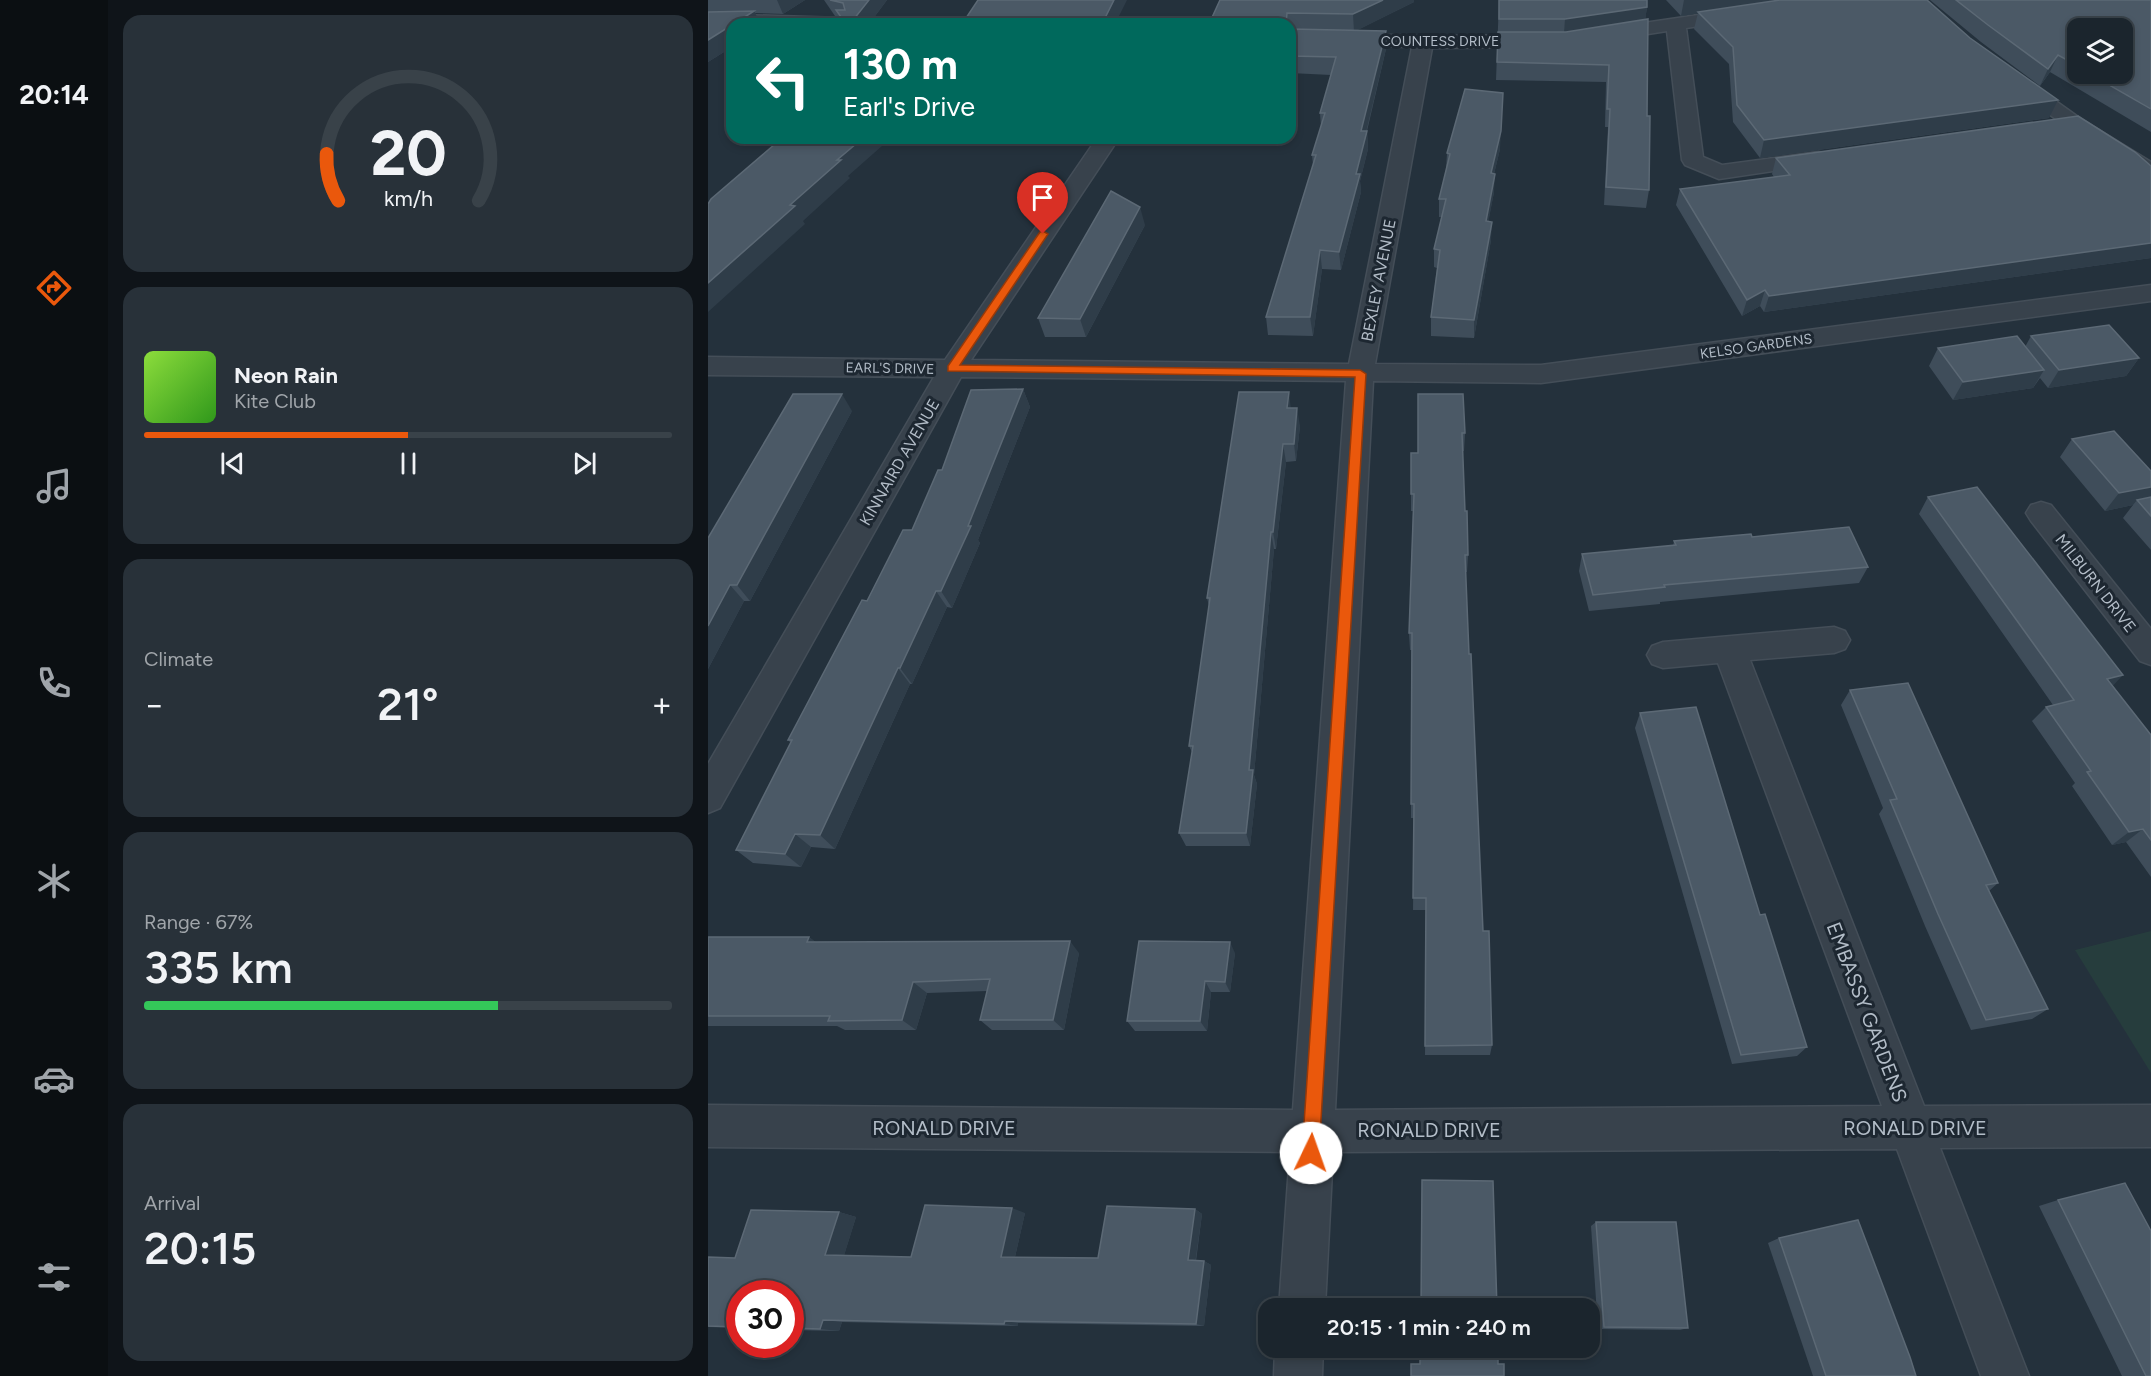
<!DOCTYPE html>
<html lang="en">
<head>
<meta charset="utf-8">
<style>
	body { margin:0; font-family:Figtree,sans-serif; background:#283139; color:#f1f3f6; height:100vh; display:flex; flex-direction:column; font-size:22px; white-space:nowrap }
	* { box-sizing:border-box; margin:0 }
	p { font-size:20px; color:#a0a5aa }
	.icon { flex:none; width:33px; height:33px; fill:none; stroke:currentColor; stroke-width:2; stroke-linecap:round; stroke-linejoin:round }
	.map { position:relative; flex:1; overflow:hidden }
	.details { display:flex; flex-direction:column; gap:15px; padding:15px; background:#0f1419; width:600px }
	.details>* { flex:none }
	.top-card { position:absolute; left:18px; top:18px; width:570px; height:126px; border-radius:18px; box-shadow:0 3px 9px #0003,0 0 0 2px #394249; background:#00695c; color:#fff; overflow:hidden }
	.fabs { position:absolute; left:1359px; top:18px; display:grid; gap:12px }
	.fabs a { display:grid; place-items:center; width:66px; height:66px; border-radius:12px; background:#1b252d; box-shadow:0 3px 9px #0003,0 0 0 2px #394249; font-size:30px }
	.speed { position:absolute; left:18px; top:1280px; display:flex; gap:12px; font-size:30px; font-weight:700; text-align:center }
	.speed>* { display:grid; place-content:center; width:78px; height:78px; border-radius:50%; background:#1b252d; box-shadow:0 3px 9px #0003,0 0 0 2px #394249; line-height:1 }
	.speed .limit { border:9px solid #d22; background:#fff; color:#111 }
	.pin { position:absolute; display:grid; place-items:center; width:51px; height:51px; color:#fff; margin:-62px -26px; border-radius:50% 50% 50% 0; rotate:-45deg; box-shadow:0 0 6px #0007 }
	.pin .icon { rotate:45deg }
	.me { position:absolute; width:66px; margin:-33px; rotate:3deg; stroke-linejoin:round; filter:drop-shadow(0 0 4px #0008) }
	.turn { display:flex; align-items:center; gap:21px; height:126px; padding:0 18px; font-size:27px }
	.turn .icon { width:78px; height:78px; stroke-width:2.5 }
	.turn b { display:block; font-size:42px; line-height:51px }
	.big { font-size:45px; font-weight:600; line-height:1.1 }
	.details .card { flex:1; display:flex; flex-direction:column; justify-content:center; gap:9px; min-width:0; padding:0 21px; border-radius:18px; background:#283139 }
	.details .dial { align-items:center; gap:0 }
	.dial svg { height:156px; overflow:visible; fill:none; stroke:#394249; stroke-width:7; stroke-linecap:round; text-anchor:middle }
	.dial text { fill:#f1f3f6; stroke:none }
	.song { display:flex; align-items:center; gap:18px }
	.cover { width:72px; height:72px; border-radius:9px; background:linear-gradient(135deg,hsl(90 70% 55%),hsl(110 70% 35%)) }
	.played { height:6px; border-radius:3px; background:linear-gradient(90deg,#ea580c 50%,#394249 50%) }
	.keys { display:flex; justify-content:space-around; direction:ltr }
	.heat { display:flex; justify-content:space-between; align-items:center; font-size:33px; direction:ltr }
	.charge { height:9px; border-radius:4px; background:linear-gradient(90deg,#34c759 67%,#394249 0) }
	.trip { position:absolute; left:550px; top:1298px; width:342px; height:60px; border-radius:18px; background:#1b252d; box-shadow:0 3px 9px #0003,0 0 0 2px #394249; font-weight:600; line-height:60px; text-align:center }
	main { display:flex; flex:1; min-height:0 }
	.menu { display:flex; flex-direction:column; width:108px; justify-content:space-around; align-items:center; background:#0b0f12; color:#a0a5aa }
	.menu .icon { width:42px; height:42px }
	.menu .active { color:#ea580c }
	.menu b { font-size:27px; color:#f1f3f6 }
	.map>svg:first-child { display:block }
	.green { fill:#263d3d }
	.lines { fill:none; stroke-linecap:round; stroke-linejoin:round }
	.minor-casing { stroke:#444e58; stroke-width:3 }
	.minor { fill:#38424c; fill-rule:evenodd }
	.wall { fill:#3f4d5a; fill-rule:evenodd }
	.shaded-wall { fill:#2f3d49 }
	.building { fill:#4b5966; stroke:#5c6975; stroke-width:1.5 }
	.route { fill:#ea580c; stroke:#983908; stroke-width:1.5 }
	.labels { text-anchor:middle; stroke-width:6; stroke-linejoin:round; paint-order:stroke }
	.far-street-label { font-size:14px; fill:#b3bdc8; stroke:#1d2731 }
	.street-label { font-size:16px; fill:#b3bdc8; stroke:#1d2731 }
	.near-street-label { font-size:20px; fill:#b3bdc8; stroke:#1d2731 }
</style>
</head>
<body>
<main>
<nav class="menu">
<b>20:14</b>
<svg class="icon active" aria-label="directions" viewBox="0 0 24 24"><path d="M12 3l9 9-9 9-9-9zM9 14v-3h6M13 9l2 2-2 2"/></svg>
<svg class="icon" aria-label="music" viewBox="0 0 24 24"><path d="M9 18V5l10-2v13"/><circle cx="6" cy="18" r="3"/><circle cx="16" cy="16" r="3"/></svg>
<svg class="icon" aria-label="phone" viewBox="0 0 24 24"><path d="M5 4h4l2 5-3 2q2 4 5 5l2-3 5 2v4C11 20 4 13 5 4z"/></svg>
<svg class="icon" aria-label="climate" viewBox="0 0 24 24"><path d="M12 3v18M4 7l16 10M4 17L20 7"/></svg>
<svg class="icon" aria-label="car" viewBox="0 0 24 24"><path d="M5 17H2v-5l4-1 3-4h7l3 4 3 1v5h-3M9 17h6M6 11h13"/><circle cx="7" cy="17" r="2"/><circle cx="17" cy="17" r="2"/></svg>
<svg class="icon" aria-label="filters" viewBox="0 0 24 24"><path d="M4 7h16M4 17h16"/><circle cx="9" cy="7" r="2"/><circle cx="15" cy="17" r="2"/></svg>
</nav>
<section class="details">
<div class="card dial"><svg viewBox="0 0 100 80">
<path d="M14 69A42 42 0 1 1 86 69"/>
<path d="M14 69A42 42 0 0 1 8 45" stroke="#ea580c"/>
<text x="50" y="56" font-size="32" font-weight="700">20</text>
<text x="50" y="72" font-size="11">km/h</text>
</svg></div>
<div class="card">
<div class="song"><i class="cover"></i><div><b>Neon Rain</b><p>Kite Club</p></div></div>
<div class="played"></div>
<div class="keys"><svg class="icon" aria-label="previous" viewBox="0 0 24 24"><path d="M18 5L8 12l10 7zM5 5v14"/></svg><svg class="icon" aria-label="pause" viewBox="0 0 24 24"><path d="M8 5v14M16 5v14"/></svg><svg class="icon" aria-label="next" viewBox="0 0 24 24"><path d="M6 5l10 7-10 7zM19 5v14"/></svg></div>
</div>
<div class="card"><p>Climate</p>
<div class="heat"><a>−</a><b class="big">21°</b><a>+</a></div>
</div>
<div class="card"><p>Range · 67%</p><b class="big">335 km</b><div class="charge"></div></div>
<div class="card"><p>Arrival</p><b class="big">20:15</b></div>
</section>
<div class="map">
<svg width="1443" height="1376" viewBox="0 0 1443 1376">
	<rect width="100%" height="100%" fill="#24313c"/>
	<!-- green -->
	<path class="green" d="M1443 931V1073L1367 950Z"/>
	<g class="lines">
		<!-- minor casing -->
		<g class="minor-casing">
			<g id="minor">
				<path d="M1031 9 1038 11 1040 15 1038 19 978 28 995 157 1014 165 1110 152 1118 153 1121 158 1118 163 1011 179 977 165 974 160 959 31 895 41 888 39 886 35 888 31 895 29Z"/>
				<path d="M0 14 133 18 140 20 142 24 0 26Z"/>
				<path d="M582 32 715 36 835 35 842 37 845 41 842 45 835 47 724 48 667 364 833 365 1443 285V301L833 383 665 381 627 1110 1174 1106 1010 663 955 668 944 664 939 655 944 646 955 642 1126 627 1137 631 1142 640 1137 649 1126 653 1042 660 1216 1106 1443 1105V1147L1232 1148 1321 1376H1273L1189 1149 625 1152 617 1308H571L582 1152 0 1147V1105L585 1110 638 381 253 377 12 808 0 813V764L226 377 0 375V357L237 360 389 138H411L263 360 641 364 704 47 582 44Z"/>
				<path d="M1310 77 1317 79 1373 119 1443 162V178L1435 176 1359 127 1303 87 1300 83 1303 79Z"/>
				<path d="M1333 502 1343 505 1443 629V665L1432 661 1323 521 1318 513 1323 505Z"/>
				<path d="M567 1347H615L614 1376H566Z"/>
			</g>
		</g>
		<!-- minor -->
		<use href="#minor" class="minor"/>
	</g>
	<!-- wall -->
	<g class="wall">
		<path d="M0 0H97L75 14 47 13 53 24H24V47L0 62Z"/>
		<path d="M116 0H179L161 24H134L131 16H127Z"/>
		<path d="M791 0 939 7 937 20 941 190 938 208 896 205 900 127H897L898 82 788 80Z"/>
		<path d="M958 0H1219L1341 118 1052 158 1025 122 1021 64 986 29 990 13 973 16Z"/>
		<path d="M1222 0H1443V132L1342 72 1332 86 1273 42ZM1370 28 1414 74H1370Z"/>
		<path d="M706 2 649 30 678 31V49L659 131 660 149 652 181 653 192 633 270 614 269 605 336 560 335 558 317 605 165 604 155 613 127 612 113 623 75 582 73V24H501L510 4Z"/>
		<path d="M792 149 786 174V192L780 222 783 240 766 338 723 336V317L729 268 726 267V249L734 217H731V199L738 170 739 153Z"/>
		<path d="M1068 158 1443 166V258L1056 312 1052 306 1034 316 968 205 972 189 1066 177 1064 174Z"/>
		<path d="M437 225 378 337H337L330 318Z"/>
		<path d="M1323 336 1431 358 1418 376 1340 388 1332 378 1325 388 1245 400 1221 366 1230 348 1317 347Z"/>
		<path d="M315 389 322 407 270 540 272 543 244 608 239 607 204 684H202L127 849 103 847 93 867 45 863 28 850 83 743 80 740 159 601 204 530 234 470Z"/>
		<path d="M710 394 757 433 756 451H754L757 511 760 555 759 572H757L761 654 775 931 784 1045 782 1055H717L718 910H705L706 818H703V804L704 650H702L701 633 705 511H703V453H710Z"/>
		<path d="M583 408 592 426 588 461 578 462 568 549H566L546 775 549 784 542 846H478L471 833 484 752 481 746 501 606 499 598Z"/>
		<path d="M144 411 42 601H36L0 669V538Z"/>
		<path d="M1364 439 1443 471V550L1415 518 1425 505 1397 511 1352 457Z"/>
		<path d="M1220 497 1405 686 1443 735V877L1418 842 1404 845 1364 786 1367 783 1324 721 1338 707 1345 705 1211 514Z"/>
		<path d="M1044 537 1160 567 1151 583 952 602V604L881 611 871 571 874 554 965 546 966 541Z"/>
		<path d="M1142 690 1290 883 1281 891 1340 1009 1324 1019 1263 1030 1217 926 1171 814 1175 808 1133 705Z"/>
		<path d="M932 713 1099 1047 1089 1056 1024 1064 927 728Z"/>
		<path d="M0 937H101L107 942 371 953 356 1030H284L272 1020 279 991 219 993 208 1030H137L129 1026H0Z"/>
		<path d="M527 953 522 992H503L499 1031H427L419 1021Z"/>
		<path d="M1350 1200 1443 1376H1414L1331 1206Z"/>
		<path d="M487 1209 494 1214 488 1261H496L503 1265 496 1326 310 1323V1326L134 1322 131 1331 82 1330V1293H32V1328L0 1327V1257L27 1258 131 1212 148 1217 136 1255 203 1257 317 1213 307 1257 390 1258Z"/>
		<path d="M888 1222 980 1328 972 1330 890 1329 883 1226Z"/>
		<path d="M1071 1238 1208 1376H1105L1060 1243Z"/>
	</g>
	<!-- shaded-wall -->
	<g class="shaded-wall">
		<path d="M69 0H97L75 14Z"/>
		<path d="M161 0H179L161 24H142Z"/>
		<path d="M406 0H419L407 24H394Z"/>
		<path d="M675 0H706V2L646 32 645 14Z"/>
		<path d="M976 0H1079L973 16Z"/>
		<path d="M939 7 937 21 856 33 857 19Z"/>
		<path d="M46 11 53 24H26Z"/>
		<path d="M24 25V47L0 62V40Z"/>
		<path d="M678 31V49L654 149 653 131Z"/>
		<path d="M1350 55 1342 72 1332 86 1340 69Z"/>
		<path d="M1350 100 1341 118 1052 158 1056 140Z"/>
		<path d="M659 131 660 149 652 181 653 192 633 270 631 252 648 174Z"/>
		<path d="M793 131 792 149 782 191 783 173Z"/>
		<path d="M61 138H74L65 145Z"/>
		<path d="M155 138H183L140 176 142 178 95 221 97 224 0 312V283L129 160Z"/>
		<path d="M787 174 786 192 777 240 778 221Z"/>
		<path d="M432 207 437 225 378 337 372 319Z"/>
		<path d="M784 222 783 240 766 338V320Z"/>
		<path d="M1443 243V258L1056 312 1061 296Z"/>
		<path d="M612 250 614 269 605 336 602 317Z"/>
		<path d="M1057 290 1052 306 1034 316 1039 300Z"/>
		<path d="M1431 358 1418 376 1340 388 1351 370Z"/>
		<path d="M1336 370 1325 388 1245 400 1255 382Z"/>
		<path d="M315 389 322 407 270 540 272 543 244 608 233 591Z"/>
		<path d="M581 392 583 410 579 408Z"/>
		<path d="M134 394 144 411 42 601 29 585Z"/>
		<path d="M589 408 592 426 588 461 586 444Z"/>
		<path d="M575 444 578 462 568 549 565 532Z"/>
		<path d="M1443 487V500H1429L1425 505 1397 511 1411 493Z"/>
		<path d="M563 532 566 549 546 775 549 784 542 846 538 833 541 770Z"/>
		<path d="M22 585 36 601 0 669V626Z"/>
		<path d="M228 591 239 607 204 684 192 668Z"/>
		<path d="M190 668 202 684 127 849 112 835Z"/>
		<path d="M1415 675 1401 690 1399 679Z"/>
		<path d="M1435 829 1418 842 1404 845 1421 832Z"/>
		<path d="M87 834 103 847 93 867 77 854Z"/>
		<path d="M101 937 117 949 99 942Z"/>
		<path d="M362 941 371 953 356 1030 345 1020Z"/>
		<path d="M522 942 527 953 522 992 517 982Z"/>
		<path d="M497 981 503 992 499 1031 492 1021Z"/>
		<path d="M205 982 219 993 208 1030 194 1020Z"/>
		<path d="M304 1208 317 1213 306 1261 293 1257Z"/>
		<path d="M487 1209 494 1214 487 1264 480 1260Z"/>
		<path d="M131 1212 148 1217 135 1259 117 1255Z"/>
		<path d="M496 1261 503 1265 496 1326 488 1324Z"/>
		<path d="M115 1320 134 1322 131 1331 112 1329Z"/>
		<path d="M297 1321 310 1323V1326L296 1324Z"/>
	</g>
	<!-- building -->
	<g class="building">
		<path d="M122 0H161L142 24H138L128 10H137L135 3Z"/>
		<path d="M270 0H406L394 24H254Z"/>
		<path d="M512 0H675L645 14 579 13 578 24H501Z"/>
		<path d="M791 0H939V7L857 19H791Z"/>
		<path d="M1072 0H1219L1262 38 1350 100 1056 140 1029 105 1025 47 990 12Z"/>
		<path d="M1248 0H1443V109L1382 74H1414V28H1370V66L1350 55 1340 69 1280 25Z"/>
		<path d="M46 11 26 24H24V25L0 40V12Z"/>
		<path d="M940 19 939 116H942L941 190 898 187 902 109H899L901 65 789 62 790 32H858Z"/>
		<path d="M582 29 678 31 653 131H659L648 174H652L631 252 612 250 602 317H558L608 155H604L617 113H612L628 57 582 56Z"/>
		<path d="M757 89 795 93 793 131 783 173 787 174 778 221 784 222 766 320 723 317 732 250 726 249 738 199H731L742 154 739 153Z"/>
		<path d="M1370 116 1427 152 1443 166V243L1061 296 1057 290 1039 300 972 189 1082 175 1068 158Z"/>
		<path d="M74 138H155L129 160H133L82 205 87 206 0 283V204L3 199Z"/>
		<path d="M403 191 432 207 372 319 330 318Z"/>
		<path d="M1401 325 1431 358 1351 370 1323 336Z"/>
		<path d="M1309 336 1336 370 1255 382 1230 348Z"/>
		<path d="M315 389 260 526H263L233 591H228L192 668H190L112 835 87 834 77 854 28 850 84 740H80L154 600 159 601 195 530H204L230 470H234L263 390Z"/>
		<path d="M531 392H581L579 408H589L586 444H575L565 532H563L541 770H545L538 833H471L485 746H481L502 598H499Z"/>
		<path d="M85 394H134L29 585H22L0 626V538Z"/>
		<path d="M710 394H755L757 433H754L757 511H759L760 555H757L761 654H763L775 931H781L784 1045 717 1046 718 898H705L706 804H703L704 633H701L706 494H703V453H710Z"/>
		<path d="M1406 431 1443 471V487L1411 493 1364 439Z"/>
		<path d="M1269 487 1415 675 1399 679 1443 735V840L1435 829 1421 832 1379 772 1383 771 1338 707 1366 700 1220 497Z"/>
		<path d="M1443 497V516L1429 500Z"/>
		<path d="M1141 527 1160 567 956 585 957 587 885 595 874 554 968 545 966 541 1043 534 1044 537Z"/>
		<path d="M1200 683 1290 883 1278 885 1340 1009 1278 1020 1230 914 1182 800 1189 799 1142 690Z"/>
		<path d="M988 707 1052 915 1057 914 1099 1047 1033 1055 932 713Z"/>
		<path d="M0 937H101L99 942 362 941 345 1020H272L282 979 205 982 194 1020 120 1021 122 1016H0Z"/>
		<path d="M431 941 522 942 517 982 497 981 492 1021H419Z"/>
		<path d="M714 1180 785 1181 789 1308H713Z"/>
		<path d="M1417 1183 1443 1231V1376H1438L1350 1200Z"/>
		<path d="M217 1205 304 1208 293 1257 390 1258 399 1206 487 1209 480 1260 496 1261 488 1324 297 1321 296 1324 115 1320 112 1329 82 1328V1293H32V1327L0 1326V1257L27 1258 43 1210 131 1212 117 1255 203 1257Z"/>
		<path d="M1150 1220 1202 1357 1208 1376H1118L1071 1238Z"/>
		<path d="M888 1222H968L980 1328 896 1327Z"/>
		<path d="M712 1347H790V1364H796V1376H703V1364H712Z"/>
	</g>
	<!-- route -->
	<path class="route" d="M335 231 340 234 252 365 652 370 658 374 611 1153 609 1159 603 1162 596 1159 594 1153 647 377 240 371V366L332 232Z"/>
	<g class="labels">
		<!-- far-street labels -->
		<g class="far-street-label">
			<text x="732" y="46">COUNTESS DRIVE</text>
			<text transform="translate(1048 346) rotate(-8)" y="5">KELSO GARDENS</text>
			<text transform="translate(182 368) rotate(1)" y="5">EARL'S DRIVE</text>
		</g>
		<!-- street labels -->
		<g class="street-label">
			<text transform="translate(670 280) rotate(-79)" y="6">BEXLEY AVENUE</text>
			<text transform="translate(191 462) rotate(-60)" y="6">KINNAIRD AVENUE</text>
			<text transform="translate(1388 583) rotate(52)" y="6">MILBURN DRIVE</text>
		</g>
		<!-- near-street labels -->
		<g class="near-street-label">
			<text transform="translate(1159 1012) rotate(69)" y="7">EMBASSY GARDENS</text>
			<text x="236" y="1135">RONALD DRIVE</text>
			<text x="1207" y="1135">RONALD DRIVE</text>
			<text x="721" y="1137">RONALD DRIVE</text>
		</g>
	</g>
</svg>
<div class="fabs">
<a><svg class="icon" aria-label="layers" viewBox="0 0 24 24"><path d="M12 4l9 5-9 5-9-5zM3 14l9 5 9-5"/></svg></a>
</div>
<div class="speed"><div class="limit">30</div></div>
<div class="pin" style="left:335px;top:234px;background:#d93025"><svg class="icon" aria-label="arrive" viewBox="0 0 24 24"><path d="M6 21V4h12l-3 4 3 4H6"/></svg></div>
<svg class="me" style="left:603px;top:1153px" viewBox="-20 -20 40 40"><circle r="19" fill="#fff"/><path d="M0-13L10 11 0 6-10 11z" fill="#ea580c"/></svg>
<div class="trip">20:15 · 1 min · 240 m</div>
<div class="top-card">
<div class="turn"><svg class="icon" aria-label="left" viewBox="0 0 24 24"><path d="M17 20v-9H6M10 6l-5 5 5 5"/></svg><div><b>130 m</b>Earl's Drive</div></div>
</div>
</div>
</main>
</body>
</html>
